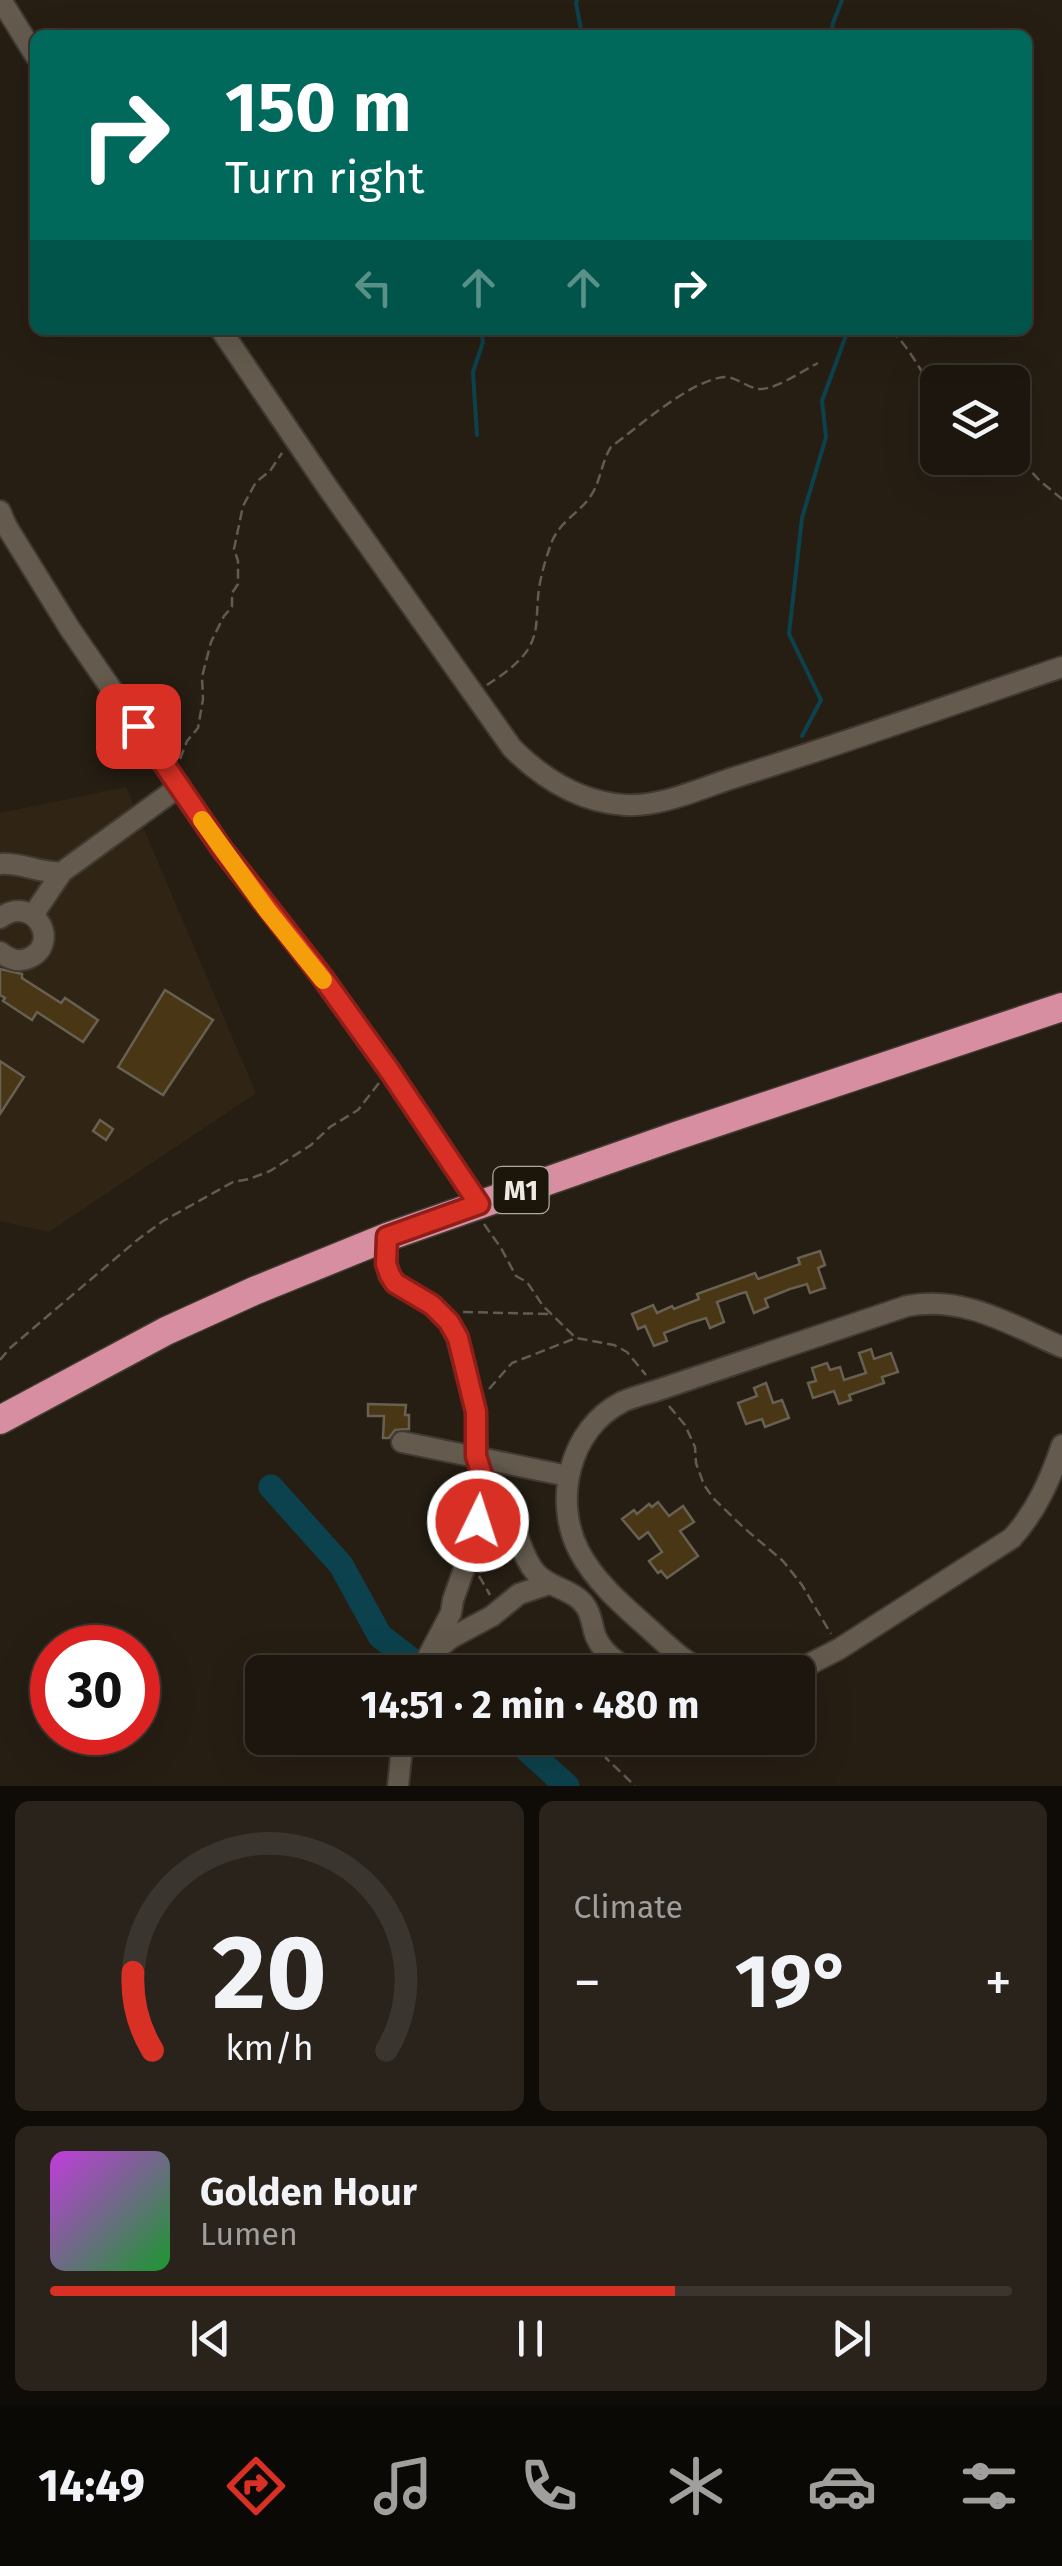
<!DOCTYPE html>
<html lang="en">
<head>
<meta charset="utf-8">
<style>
	body { margin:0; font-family:"Fira Sans",sans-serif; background:#29231c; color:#f1f3f6; height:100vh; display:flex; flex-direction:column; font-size:38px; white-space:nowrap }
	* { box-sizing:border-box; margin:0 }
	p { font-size:32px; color:#a09f9e }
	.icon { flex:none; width:55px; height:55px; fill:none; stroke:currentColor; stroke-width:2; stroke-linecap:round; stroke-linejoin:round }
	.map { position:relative; height:1786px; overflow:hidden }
	.side { display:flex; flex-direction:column; gap:15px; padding:15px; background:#0f0c08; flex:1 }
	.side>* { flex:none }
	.banner { position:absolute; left:30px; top:30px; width:1002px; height:305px; border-radius:15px; box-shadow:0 10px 40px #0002,0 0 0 2px #3a352e; background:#00695c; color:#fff; overflow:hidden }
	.fabs { position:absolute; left:920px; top:365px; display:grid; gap:20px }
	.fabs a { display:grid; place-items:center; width:110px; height:110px; border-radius:15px; background:#1c160e; box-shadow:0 10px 40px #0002,0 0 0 2px #3a352e; font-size:50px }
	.speed { position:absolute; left:30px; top:1625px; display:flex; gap:20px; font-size:50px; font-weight:700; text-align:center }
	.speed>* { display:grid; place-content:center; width:130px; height:130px; border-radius:50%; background:#1c160e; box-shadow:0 10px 40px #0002,0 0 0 2px #3a352e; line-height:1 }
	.speed .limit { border:15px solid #d22; background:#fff; color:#111 }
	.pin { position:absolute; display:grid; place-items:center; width:85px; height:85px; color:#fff; margin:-42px; border-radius:20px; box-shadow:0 5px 15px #0006 }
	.me { position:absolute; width:110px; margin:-55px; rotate:4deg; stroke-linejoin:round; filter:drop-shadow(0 0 8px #0008) }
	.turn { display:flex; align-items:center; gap:35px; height:210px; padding:0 30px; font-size:45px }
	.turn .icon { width:130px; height:130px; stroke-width:2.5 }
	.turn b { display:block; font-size:70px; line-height:85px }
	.lanes { display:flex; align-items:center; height:95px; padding:0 30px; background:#0003; justify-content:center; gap:50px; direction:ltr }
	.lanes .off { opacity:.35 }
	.big { font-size:75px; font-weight:700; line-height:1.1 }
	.side .card { flex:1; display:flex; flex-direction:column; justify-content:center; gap:15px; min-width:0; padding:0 35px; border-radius:15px; background:#29231c }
	.side .dial { align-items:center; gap:0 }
	.dial svg { height:260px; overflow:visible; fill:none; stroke:#3a352e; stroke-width:7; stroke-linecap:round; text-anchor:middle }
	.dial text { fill:#f1f3f6; stroke:none }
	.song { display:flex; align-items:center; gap:30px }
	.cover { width:120px; height:120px; border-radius:15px; background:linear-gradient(135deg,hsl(290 70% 55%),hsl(130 70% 35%)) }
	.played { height:10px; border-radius:5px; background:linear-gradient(90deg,#d93025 65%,#3a352e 65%) }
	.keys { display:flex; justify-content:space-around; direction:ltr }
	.heat { display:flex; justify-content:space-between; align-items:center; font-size:55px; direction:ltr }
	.side .tiles { flex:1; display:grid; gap:15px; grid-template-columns:1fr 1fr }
	.card:last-child { grid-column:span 2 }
	.trip { position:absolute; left:245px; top:1655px; width:570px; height:100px; border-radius:15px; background:#1c160e; box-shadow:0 10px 40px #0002,0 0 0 2px #3a352e; font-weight:700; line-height:100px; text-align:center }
	.menu { display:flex; height:160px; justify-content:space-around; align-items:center; background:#0b0906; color:#a09f9e }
	.menu .icon { width:70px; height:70px }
	.menu .on { color:#d93025 }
	.menu b { font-size:45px; color:#f1f3f6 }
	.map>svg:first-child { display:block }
	.built { fill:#302514 }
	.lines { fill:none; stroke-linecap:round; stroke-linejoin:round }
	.stream { stroke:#0c424d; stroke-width:4 }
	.river { stroke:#0c424d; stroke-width:25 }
	.building { fill:#493614; stroke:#686052; stroke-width:2.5 }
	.minor-casing { stroke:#403a32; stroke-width:24 }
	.highway-casing { stroke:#403a32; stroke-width:31 }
	.path { stroke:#625b51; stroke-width:2.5; stroke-dasharray:10 5; stroke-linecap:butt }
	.minor { stroke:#645b4e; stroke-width:20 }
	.highway { stroke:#d78ea0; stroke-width:28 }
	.route-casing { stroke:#8d1f18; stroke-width:25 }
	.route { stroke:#d93025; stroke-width:18 }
	.slow { stroke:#f59e0b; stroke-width:18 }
	.labels { text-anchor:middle; stroke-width:10; stroke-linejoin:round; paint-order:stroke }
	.shield { fill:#1c150a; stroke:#afa9a1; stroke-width:2.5 }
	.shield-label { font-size:28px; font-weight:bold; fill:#eee9e2 }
</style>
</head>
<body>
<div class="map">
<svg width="1062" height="1786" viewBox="0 0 1062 1786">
	<rect width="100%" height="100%" fill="#261e13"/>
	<!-- built -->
	<path class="built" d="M126 787 256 1093 49 1232 0 1221V813Z"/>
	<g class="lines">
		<!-- stream -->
		<g class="stream">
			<path d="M577 0 576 3 582 35"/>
			<path d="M831 35 833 23 842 0"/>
			<path d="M477 435 473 372 483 342 481 330"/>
			<path d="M802 736 821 700 789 634 802 518 826 437 822 401 848 330"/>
		</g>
		<!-- river -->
		<g class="river">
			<path d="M271 1487 341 1565 380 1636 427 1672"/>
			<path d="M508 1738 522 1745 567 1786"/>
		</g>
	</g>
	<!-- building -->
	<g class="building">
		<path d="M0 969 22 974V978L61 1003 65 998 98 1020 83 1042 37 1012 32 1020 3 1001 5 998 0 995Z"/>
		<path d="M165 990 213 1020 163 1095 118 1067Z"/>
		<path d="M0 1061 24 1077 0 1114Z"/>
		<path d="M100 1120 113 1129 106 1140 93 1131Z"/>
		<path d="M820 1251 825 1265 818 1268 825 1288 810 1293 807 1284 790 1289 765 1299 768 1307 754 1313 746 1292 739 1294 717 1302 724 1322 710 1328 706 1318 690 1323 664 1333 667 1341 654 1346 645 1326 638 1329 632 1314 653 1305 657 1313 672 1306 674 1309 699 1299 697 1294 755 1273 758 1279 800 1264 798 1258Z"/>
		<path d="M871 1349 874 1359 891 1353 898 1372 882 1377 884 1383 849 1395 851 1400 839 1404 834 1391 813 1398 808 1383 816 1381 812 1368 827 1363 830 1370 840 1367 844 1380 866 1373 859 1353Z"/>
		<path d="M766 1383 773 1403 782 1400 789 1418 765 1427 762 1419 746 1424 738 1403 757 1396 754 1388Z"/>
		<path d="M368 1404 406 1405 405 1415H409V1429L395 1430 389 1438H383L384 1416H368Z"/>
		<path d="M658 1502 669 1516 683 1506 694 1522 680 1531 698 1556 667 1578 661 1571 658 1573 649 1561 662 1552 648 1532 639 1539 622 1519 634 1510 637 1514 649 1504 652 1507Z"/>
	</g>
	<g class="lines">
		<!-- minor casing -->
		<g class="minor-casing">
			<g id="minor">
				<path d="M1 0 35 55"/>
				<path d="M221 330 328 488 512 748C543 779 579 802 625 805 662 807 701 788 736 777 845 743 953 704 1062 667"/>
				<path d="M0 511 7 527 70 629 222 849 320 974 389 1070 479 1204"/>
				<path d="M0 864C22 862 40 874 62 872L180 786"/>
				<path d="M33 915 62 872"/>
				<path d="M0 918C34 893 62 943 29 958 18 963 9 959 0 952"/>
				<path d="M387 1237V1264L389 1275 395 1283 432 1305 449 1322 457 1338 476 1412 477 1456 483 1478 482 1501 474 1541 453 1600 451 1613 420 1672"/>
				<path d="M402 1442 568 1476"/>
				<path d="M483 1478C492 1494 504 1508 512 1524 521 1540 523 1559 536 1573 549 1588 576 1590 586 1607 592 1616 592 1627 596 1637 603 1653 620 1665 636 1672"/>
				<path d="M436 1650 451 1638 492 1616 519 1594 549 1584"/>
				<path d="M706 1672C683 1662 665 1643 645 1625 621 1604 594 1580 579 1551 553 1501 569 1429 622 1402 633 1397 646 1394 658 1390L907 1306C964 1295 1011 1325 1062 1347"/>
				<path d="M794 1672 839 1649 1012 1538C1037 1510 1050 1480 1062 1445"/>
				<path d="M398 1786 403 1738"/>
			</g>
		</g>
		<!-- highway casing -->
		<g class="highway-casing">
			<path id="highway" d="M0 1420 166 1331 254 1291 387 1237 676 1136 1062 1007"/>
		</g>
		<!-- path -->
		<g class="path">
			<path d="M891 330C910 348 922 374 938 397"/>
			<path d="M1012 451 1040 481 1062 499"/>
			<path d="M487 685C499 677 513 668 523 656 539 637 536 620 538 598 539 581 545 561 551 544 558 523 578 514 590 497 601 482 601 462 611 447 638 427 692 379 725 377 735 377 744 385 754 388 770 394 802 371 818 363"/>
			<path d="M180 759 187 741 198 728 203 699 202 677 211 642 224 616 232 607V593L238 584V561L234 549 243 506 256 482 270 471 282 453"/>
			<path d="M484 1224 501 1248 516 1276 527 1282 543 1306 575 1337"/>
			<path d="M463 1312 550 1314"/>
			<path d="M0 1360 10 1348 136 1241 163 1221 233 1182 249 1179 270 1171 311 1145 330 1127 358 1110 379 1083"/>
			<path d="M489 1389 512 1363 576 1338 614 1345 627 1352 646 1375"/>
			<path d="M669 1406 685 1425 695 1447 696 1463 704 1485 714 1499 743 1527 783 1561 802 1585 831 1634"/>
			<path d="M479 1576 490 1595"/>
			<path d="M603 1738 606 1758 635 1786"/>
		</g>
		<!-- minor -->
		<use href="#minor" class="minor"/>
		<!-- highway -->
		<use href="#highway" class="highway"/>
	</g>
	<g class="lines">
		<!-- route casing -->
		<g class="route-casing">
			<path id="route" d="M138 726 222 849 320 974 389 1070 479 1204 387 1237 386 1264 390 1275 395 1283 432 1305 449 1322 458 1338 476 1412V1456L483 1478 478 1521"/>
		</g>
		<!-- route -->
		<use href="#route" class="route"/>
		<!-- slow -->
		<path class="slow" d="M202 820 267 910 323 980"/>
	</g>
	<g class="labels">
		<!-- shield labels -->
		<rect class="shield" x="493.5" y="1167" width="55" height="46" rx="8"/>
		<g class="shield-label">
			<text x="521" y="1200">M1</text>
		</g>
	</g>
</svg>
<div class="fabs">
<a><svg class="icon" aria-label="layers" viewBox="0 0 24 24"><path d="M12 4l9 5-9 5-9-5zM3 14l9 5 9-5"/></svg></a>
</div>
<div class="speed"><div class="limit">30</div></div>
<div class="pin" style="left:138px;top:726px;background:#d93025"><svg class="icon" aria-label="arrive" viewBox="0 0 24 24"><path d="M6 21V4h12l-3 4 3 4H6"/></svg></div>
<svg class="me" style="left:478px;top:1521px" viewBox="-20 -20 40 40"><circle r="17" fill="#d93025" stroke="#fff" stroke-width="3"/><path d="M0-11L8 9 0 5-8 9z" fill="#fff"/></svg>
<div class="trip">14:51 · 2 min · 480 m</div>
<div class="banner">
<div class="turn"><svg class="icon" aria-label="right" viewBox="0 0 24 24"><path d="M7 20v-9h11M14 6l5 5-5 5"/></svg><div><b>150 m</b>Turn right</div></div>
<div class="lanes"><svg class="icon off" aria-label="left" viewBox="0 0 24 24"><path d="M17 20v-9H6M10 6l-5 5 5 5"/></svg><svg class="icon off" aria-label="ahead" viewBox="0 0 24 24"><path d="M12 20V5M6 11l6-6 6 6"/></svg><svg class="icon off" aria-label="ahead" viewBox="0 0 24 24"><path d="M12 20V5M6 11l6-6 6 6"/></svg><svg class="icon" aria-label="right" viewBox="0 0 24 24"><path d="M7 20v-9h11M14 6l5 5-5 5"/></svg></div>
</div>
</div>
<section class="side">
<div class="tiles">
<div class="card dial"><svg viewBox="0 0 100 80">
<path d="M14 69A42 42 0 1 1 86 69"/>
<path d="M14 69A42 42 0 0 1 8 45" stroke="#d93025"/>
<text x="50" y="56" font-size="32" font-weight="700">20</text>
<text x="50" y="72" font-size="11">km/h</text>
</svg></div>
<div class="card"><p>Climate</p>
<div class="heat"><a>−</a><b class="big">19°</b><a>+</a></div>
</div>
<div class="card">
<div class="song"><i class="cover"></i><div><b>Golden Hour</b><p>Lumen</p></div></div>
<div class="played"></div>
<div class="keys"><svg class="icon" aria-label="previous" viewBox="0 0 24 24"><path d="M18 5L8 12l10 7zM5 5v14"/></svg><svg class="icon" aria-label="pause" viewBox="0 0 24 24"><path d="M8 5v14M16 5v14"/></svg><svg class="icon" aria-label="next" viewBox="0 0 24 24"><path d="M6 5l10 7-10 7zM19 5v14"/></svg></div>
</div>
</div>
</section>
<nav class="menu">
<b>14:49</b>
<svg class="icon on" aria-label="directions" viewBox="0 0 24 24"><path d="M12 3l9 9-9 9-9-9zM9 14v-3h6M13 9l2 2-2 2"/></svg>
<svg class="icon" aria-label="music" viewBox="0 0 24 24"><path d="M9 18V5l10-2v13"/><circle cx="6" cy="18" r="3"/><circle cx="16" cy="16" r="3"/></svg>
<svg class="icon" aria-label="phone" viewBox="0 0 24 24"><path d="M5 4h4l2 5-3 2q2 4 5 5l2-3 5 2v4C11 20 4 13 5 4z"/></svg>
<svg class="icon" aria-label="climate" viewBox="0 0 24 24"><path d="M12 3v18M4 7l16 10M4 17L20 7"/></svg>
<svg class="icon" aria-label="car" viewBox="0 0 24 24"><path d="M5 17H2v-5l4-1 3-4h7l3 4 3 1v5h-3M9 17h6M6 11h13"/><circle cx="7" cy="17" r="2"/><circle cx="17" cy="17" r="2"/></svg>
<svg class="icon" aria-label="filters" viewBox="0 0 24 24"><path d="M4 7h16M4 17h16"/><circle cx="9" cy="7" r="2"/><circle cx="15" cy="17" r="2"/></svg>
</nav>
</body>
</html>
